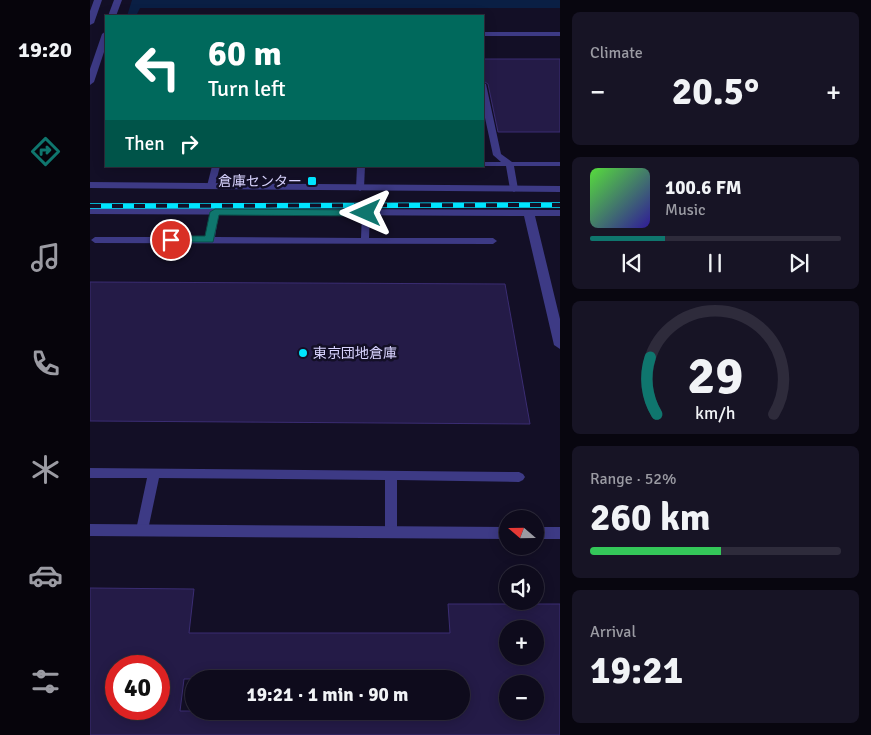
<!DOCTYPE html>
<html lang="en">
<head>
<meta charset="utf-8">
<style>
	body { margin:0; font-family:Signika,"Noto Sans JP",sans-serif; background:#171425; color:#f1f3f6; height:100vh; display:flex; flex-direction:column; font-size:19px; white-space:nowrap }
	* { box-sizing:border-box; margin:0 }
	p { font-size:16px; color:#9b9ba3 }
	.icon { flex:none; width:28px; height:28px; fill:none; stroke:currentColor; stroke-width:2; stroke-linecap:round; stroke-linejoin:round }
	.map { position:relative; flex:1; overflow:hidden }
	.details { display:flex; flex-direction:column; gap:12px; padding:12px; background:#08060f; width:311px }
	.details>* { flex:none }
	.banner { position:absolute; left:15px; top:15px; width:379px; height:152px; border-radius:0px; box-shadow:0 2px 12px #0003,0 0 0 1px #2e2b3b; background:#00695c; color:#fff; overflow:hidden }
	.needle { width:32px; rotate:290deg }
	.buttons { position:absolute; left:409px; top:510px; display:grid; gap:10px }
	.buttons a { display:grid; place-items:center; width:45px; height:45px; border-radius:50%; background:#0e0b1c; box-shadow:0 2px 12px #0003,0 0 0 1px #2e2b3b; font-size:25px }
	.speed { position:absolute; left:15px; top:655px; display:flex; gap:10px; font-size:25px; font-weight:700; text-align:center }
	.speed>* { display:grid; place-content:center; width:65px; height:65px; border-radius:50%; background:#0e0b1c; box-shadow:0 2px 12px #0003,0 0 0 1px #2e2b3b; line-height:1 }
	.speed .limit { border:8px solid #d22; background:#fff; color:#111 }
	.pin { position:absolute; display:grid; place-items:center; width:42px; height:42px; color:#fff; margin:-21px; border:2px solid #fff; border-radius:50%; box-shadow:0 1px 5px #0007 }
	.me { position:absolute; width:55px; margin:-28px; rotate:270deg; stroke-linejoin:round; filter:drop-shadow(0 0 4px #0008) }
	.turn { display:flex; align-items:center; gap:18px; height:105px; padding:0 20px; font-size:22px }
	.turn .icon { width:65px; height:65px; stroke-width:2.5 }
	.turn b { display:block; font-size:35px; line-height:42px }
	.then { display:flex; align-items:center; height:48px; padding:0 20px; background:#0003; gap:10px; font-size:19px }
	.big { font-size:38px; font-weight:800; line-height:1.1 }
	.details .tile { flex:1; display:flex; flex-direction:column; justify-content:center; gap:8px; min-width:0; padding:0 18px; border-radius:8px; background:#171425 }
	.details .dial { align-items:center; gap:0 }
	.dial svg { height:130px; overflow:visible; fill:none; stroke:#2e2b3b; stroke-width:7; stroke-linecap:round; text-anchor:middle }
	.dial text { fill:#f1f3f6; stroke:none }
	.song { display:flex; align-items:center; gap:15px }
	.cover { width:60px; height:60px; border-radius:8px; background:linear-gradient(135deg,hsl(110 70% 55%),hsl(250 70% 35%)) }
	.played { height:5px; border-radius:2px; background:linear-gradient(90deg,#0f766e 30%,#2e2b3b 30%) }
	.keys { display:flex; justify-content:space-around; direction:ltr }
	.heat { display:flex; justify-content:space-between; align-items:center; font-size:28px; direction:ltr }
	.charge { height:8px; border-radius:4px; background:linear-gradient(90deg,#34c759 52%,#2e2b3b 0) }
	.trip { position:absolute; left:95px; top:670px; width:285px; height:50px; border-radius:25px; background:#0e0b1c; box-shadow:0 2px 12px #0003,0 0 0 1px #2e2b3b; font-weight:800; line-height:50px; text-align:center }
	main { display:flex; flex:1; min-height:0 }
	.dock { display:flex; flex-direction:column; width:90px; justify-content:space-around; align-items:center; background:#06040b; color:#9b9ba3 }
	.dock .icon { width:35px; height:35px }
	.dock .current { color:#0f766e }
	.dock b { font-size:22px; color:#f1f3f6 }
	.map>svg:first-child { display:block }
	.water { fill:#0a1f44 }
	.pier { fill:#130f26 }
	.building { fill:#241b47; stroke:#3b2d73; fill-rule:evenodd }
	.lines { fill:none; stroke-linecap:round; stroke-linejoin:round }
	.service { fill:#3d3a85; fill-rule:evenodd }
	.minor { fill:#3d3a85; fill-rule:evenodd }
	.tertiary { fill:#3d3a85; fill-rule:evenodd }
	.rail-casing { stroke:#00e5ff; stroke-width:5.5 }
	.rail { stroke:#130f26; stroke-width:4; stroke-dasharray:11; stroke-linecap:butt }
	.route { fill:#0f766e; stroke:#0a4d48 }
	.poi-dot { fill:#00e5ff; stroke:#130f26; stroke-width:2 }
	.labels { text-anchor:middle; stroke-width:5; stroke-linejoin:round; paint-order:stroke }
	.poi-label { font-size:14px; fill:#d9d4ff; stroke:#130f26; text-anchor:end }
</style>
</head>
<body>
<main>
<nav class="dock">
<b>19:20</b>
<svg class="icon current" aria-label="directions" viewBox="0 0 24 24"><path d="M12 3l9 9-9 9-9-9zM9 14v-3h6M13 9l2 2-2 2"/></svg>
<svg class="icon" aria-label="music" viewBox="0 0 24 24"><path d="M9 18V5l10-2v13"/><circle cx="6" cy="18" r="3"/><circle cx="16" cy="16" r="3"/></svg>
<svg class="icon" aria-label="phone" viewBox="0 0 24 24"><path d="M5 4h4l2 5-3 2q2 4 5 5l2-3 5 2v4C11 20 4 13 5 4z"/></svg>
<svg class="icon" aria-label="climate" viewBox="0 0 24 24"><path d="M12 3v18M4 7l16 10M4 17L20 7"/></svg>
<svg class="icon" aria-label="car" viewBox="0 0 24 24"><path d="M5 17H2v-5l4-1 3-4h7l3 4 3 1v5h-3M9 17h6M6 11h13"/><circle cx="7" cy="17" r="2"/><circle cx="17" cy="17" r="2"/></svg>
<svg class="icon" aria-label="filters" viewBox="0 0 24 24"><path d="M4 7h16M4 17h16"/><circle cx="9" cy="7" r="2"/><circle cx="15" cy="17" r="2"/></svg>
</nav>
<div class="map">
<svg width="470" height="735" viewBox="0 0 470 735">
	<rect width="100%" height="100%" fill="#130f26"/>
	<!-- water -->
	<path class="water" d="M0 0H470V8H50L46 16H0Z"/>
	<!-- pier -->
	<path class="pier" d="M0 0H42L37 16H16V19H0Z"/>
	<!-- building -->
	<g class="building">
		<path d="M392 59H470V132H408L398 84 392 80Z"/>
		<path d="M0 282 415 284 440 424 0 421Z"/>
		<path d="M0 588 104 589 99 633H360L358 604H470V735H0ZM418 629H445V656H418ZM26 666H69V709H26ZM94 679H371V711H90ZM418 684H445V711H418Z"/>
	</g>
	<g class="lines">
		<!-- service -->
		<g class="service">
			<rect x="392" y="32" width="78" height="4"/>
			<path d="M392 82 396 84 411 154 422 162H470V166H424L428 189 424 192 420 189 416 166H391L392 162H411L403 155 392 104Z"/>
			<path d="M122 166H130L125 186 121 189 117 186Z"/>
			<path d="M267 166H275L274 188 270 191 266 188Z"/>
			<path d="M125 209 129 212 125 237 271 238 272 213 276 210 280 213 279 238H403L407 241 403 244 5 243 1 240 5 237H116L121 212Z"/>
			<path d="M0 468 429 472 433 474 435 477 433 480 429 482 307 480V531L305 535 301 536 297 535 295 531V480L69 478 58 530 56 534 52 535 48 534 46 530 57 478H0Z"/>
		</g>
		<!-- minor -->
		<g class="minor">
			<path d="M0 524 418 527V539L0 536Z"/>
			<rect x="445" y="527" width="25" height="12"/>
		</g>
		<!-- tertiary -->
		<g class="tertiary">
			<path d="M4 0H12L4 23 0 25V11Z"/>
			<path d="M24 0H32L26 16H18Z"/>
			<path d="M16 31V46L4 82 0 85V69L12 34Z"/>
			<path d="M0 182 470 186V192L0 188Z"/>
			<path d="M0 208 470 210V216H445L470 319V349L464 345 434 216 0 214Z"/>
		</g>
		<!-- rail casing -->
		<g class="rail-casing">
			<path id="rail" d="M0 206 470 205"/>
		</g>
		<!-- rail -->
		<use href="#rail" class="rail"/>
	</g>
	<!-- route -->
	<path class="route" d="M125 209 276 210 281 213 276 216 129 215 123 242H78V237L81 236H115L120 212Z"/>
	<!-- markers -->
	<g class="poi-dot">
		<rect x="217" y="176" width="10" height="10" rx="2.5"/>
		<circle cx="213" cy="353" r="5"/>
	</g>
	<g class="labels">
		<!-- poi labels -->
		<g class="poi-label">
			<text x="212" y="186">倉庫センター</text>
			<text x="223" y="358" text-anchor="start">東京団地倉庫</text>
		</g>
	</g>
</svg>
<div class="buttons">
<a><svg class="needle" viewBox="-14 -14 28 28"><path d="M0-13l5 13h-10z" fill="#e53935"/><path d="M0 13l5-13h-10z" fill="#9b9ba3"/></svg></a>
<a><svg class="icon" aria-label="sound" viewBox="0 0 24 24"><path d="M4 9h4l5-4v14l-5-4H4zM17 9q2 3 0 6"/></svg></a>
<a>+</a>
<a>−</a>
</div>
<div class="speed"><div class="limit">40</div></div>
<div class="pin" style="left:81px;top:240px;background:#d93025"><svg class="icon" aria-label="arrive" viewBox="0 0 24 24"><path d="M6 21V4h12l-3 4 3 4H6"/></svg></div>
<svg class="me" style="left:276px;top:213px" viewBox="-20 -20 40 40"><path d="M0-17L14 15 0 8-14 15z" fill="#0f766e" stroke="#fff" stroke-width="4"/></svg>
<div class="trip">19:21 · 1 min · 90 m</div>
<div class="banner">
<div class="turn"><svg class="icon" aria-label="left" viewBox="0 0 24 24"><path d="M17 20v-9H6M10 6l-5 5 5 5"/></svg><div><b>60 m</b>Turn left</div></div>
<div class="then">Then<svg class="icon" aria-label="right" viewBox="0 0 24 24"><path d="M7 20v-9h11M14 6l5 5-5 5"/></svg></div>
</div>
</div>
<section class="details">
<div class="tile"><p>Climate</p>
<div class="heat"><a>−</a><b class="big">20.5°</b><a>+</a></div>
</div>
<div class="tile">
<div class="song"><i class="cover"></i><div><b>100.6 FM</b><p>Music</p></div></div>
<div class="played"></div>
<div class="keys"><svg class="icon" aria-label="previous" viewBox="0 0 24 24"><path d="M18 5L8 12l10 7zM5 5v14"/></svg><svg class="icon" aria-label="pause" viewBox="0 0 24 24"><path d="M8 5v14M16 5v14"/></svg><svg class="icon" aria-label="next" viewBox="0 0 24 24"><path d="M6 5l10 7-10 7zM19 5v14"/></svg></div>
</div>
<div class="tile dial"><svg viewBox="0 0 100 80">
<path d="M14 69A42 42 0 1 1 86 69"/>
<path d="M14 69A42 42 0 0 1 10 34" stroke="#0f766e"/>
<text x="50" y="56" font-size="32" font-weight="700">29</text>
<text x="50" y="72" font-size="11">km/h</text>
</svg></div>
<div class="tile"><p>Range · 52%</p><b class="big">260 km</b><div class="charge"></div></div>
<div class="tile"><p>Arrival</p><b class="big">19:21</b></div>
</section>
</main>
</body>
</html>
